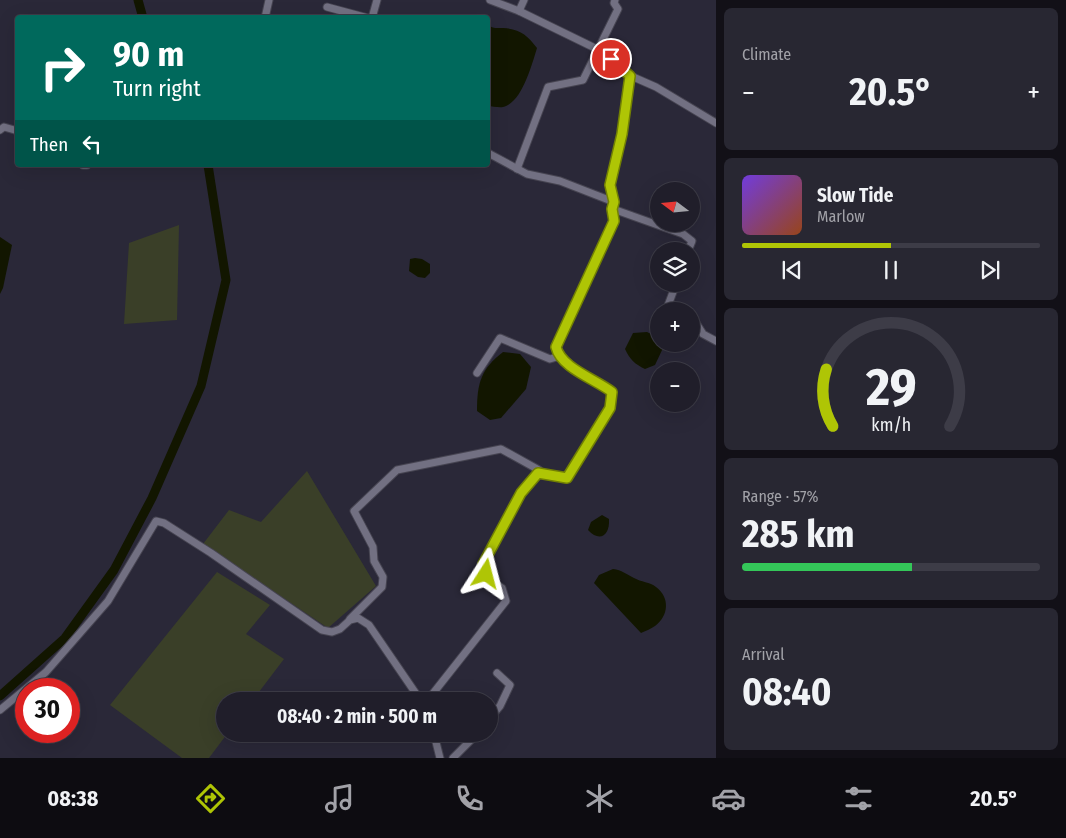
<!DOCTYPE html>
<html lang="en">
<head>
<meta charset="utf-8">
<style>
	body { margin:0; font-family:"Fira Sans Condensed",sans-serif; background:#282732; color:#f1f3f6; height:100vh; display:flex; flex-direction:column; font-size:19px; white-space:nowrap }
	* { box-sizing:border-box; margin:0 }
	p { font-size:16px; color:#a2a2a8 }
	.icon { flex:none; width:28px; height:28px; fill:none; stroke:currentColor; stroke-width:2; stroke-linecap:round; stroke-linejoin:round }
	.map { position:relative; flex:1; overflow:hidden }
	.side { display:flex; flex-direction:column; gap:8px; padding:8px; background:#121017; width:350px }
	.side>* { flex:none }
	.guide { position:absolute; left:15px; top:15px; width:475px; height:152px; border-radius:5px; box-shadow:0 5px 20px #0002,0 0 0 1px #3d3c47; background:#00695c; color:#fff; overflow:hidden }
	.needle { width:32px; rotate:286deg }
	.buttons { position:absolute; left:650px; top:182px; display:grid; gap:10px }
	.buttons a { display:grid; place-items:center; width:50px; height:50px; border-radius:50%; background:#201e2a; box-shadow:0 5px 20px #0002,0 0 0 1px #3d3c47; font-size:25px }
	.speed { position:absolute; left:15px; top:678px; display:flex; gap:10px; font-size:25px; font-weight:700; text-align:center }
	.speed>* { display:grid; place-content:center; width:65px; height:65px; border-radius:50%; background:#201e2a; box-shadow:0 5px 20px #0002,0 0 0 1px #3d3c47; line-height:1 }
	.speed .limit { border:8px solid #d22; background:#fff; color:#111 }
	.pin { position:absolute; display:grid; place-items:center; width:42px; height:42px; color:#fff; margin:-21px; border:2px solid #fff; border-radius:50%; box-shadow:0 1px 5px #0007 }
	.me { position:absolute; width:55px; margin:-28px; rotate:9deg; stroke-linejoin:round; filter:drop-shadow(0 0 4px #0008) }
	.turn { display:flex; align-items:center; gap:18px; height:105px; padding:0 15px; font-size:22px }
	.turn .icon { width:65px; height:65px; stroke-width:2.5 }
	.turn b { display:block; font-size:35px; line-height:42px }
	.then { display:flex; align-items:center; height:48px; padding:0 15px; background:#0003; gap:10px; font-size:19px }
	.big { font-size:38px; font-weight:700; line-height:1.1 }
	.side .tile { flex:1; display:flex; flex-direction:column; justify-content:center; gap:8px; min-width:0; padding:0 18px; border-radius:8px; background:#282732 }
	.side .dial { align-items:center; gap:0 }
	.dial svg { height:130px; overflow:visible; fill:none; stroke:#3d3c47; stroke-width:7; stroke-linecap:round; text-anchor:middle }
	.dial text { fill:#f1f3f6; stroke:none }
	.song { display:flex; align-items:center; gap:15px }
	.cover { width:60px; height:60px; border-radius:8px; background:linear-gradient(135deg,hsl(260 70% 55%),hsl(20 70% 35%)) }
	.played { height:5px; border-radius:2px; background:linear-gradient(90deg,#afc505 50%,#3d3c47 50%) }
	.keys { display:flex; justify-content:space-around; direction:ltr }
	.heat { display:flex; justify-content:space-between; align-items:center; font-size:28px; direction:ltr }
	.charge { height:8px; border-radius:4px; background:linear-gradient(90deg,#34c759 57%,#3d3c47 0) }
	.trip { position:absolute; left:216px; top:692px; width:282px; height:50px; border-radius:25px; background:#201e2a; box-shadow:0 5px 20px #0002,0 0 0 1px #3d3c47; font-weight:700; line-height:50px; text-align:center }
	.tabs { display:flex; height:80px; justify-content:space-around; align-items:center; background:#0d0c11; color:#a2a2a8 }
	.tabs .icon { width:35px; height:35px }
	.tabs .selected { color:#afc505 }
	.tabs b { font-size:22px; color:#f1f3f6 }
	main { display:flex; flex:1; min-height:0 }
	.map>svg:first-child { display:block }
	.green { fill:#3a3f28 }
	.water { fill:#121600 }
	.lines { fill:none; stroke-linecap:round; stroke-linejoin:round }
	.canal { stroke:#121600; stroke-width:9 }
	.street-casing { stroke:#464451; stroke-width:9 }
	.street { stroke:#727082; stroke-width:7 }
	.route-casing { stroke:#728003; stroke-width:12 }
	.route { stroke:#afc505; stroke-width:9 }
</style>
</head>
<body>
<main>
<div class="map">
<svg width="716" height="758" viewBox="0 0 716 758">
	<rect width="100%" height="100%" fill="#2a2838"/>
	<!-- green -->
	<g class="green">
		<path d="M179 225 177 320 124 324 129 243Z"/>
		<path d="M307 471 376 586 328 628 203 544 229 510 261 522Z"/>
		<path d="M217 572 270 605 246 634 284 659 252 701H225V734H227L209 758H182L110 705Z"/>
	</g>
	<!-- water -->
	<g class="water">
		<path d="M488 25C493 29 497 28 503 28 520 29 527 35 537 48 532 64 522 103 503 107 499 108 492 106 488 106Z"/>
		<path d="M0 237 12 245 3 288 0 294Z"/>
		<path d="M415 258 422 259 430 264V273L425 278 418 277 409 271 410 259Z"/>
		<path d="M647 332 659 338V344H662L663 348 655 365 645 369C635 364 630 360 625 349L633 333Z"/>
		<path d="M503 352 520 354 531 367 526 389 501 418 490 420 477 411C477 383 481 369 503 352Z"/>
		<path d="M602 515 609 519C610 535 600 543 588 530L591 522Z"/>
		<path d="M613 569C622 570 626 574 634 578 641 582 650 582 656 587 670 597 669 616 655 626 651 629 645 631 641 633L594 583 599 575Z"/>
	</g>
	<g class="lines">
		<!-- canal -->
		<g class="canal">
			<path d="M138 0 143 18"/>
			<path d="M0 696 65 638 114 570 152 498 201 386 226 280 208 165"/>
		</g>
		<!-- street casing -->
		<g class="street-casing">
			<g id="street">
				<path d="M490 0 519 11 597 49 631 76 656 87 716 123"/>
				<path d="M327 7 368 18"/>
				<path d="M519 11 524 0"/>
				<path d="M265 18 269 0"/>
				<path d="M372 18 377 0"/>
				<path d="M0 130 4 127 18 131"/>
				<path d="M488 153 527 174 560 181 614 202"/>
				<path d="M83 165H87"/>
				<path d="M517 169 548 87 583 80 618 9 614 3 615 0"/>
				<path d="M613 209 683 234 692 241 688 251"/>
				<path d="M674 311 667 308 676 284"/>
				<path d="M691 319 694 320 703 334 716 341"/>
				<path d="M477 373 500 338 550 359 560 356"/>
				<path d="M350 619 382 587 383 577 374 561 373 547 354 511 397 470 501 449 539 470"/>
				<path d="M427 701 506 601 502 588C492 582 487 575 483 564L521 493 538 473 567 479 610 408 612 392C595 379 561 368 556 347L614 221 613 209 614 202 610 185 622 134 631 76"/>
				<path d="M0 710 46 672 108 601 156 521 164 523 211 553 322 630 332 632 340 629 350 620 358 618 369 625 421 701"/>
				<path d="M490 718 500 706 510 685 497 673"/>
				<path d="M434 734 440 758"/>
				<path d="M453 758 477 734"/>
			</g>
		</g>
		<!-- street -->
		<use href="#street" class="street"/>
	</g>
	<g class="lines">
		<!-- route casing -->
		<g class="route-casing">
			<path id="route" d="M486 574 483 564 521 493 538 473 567 478 610 408 612 392C595 379 561 368 556 347L614 221 612 209 614 202 610 185 622 134 630 76 611 59"/>
		</g>
		<!-- route -->
		<use href="#route" class="route"/>
	</g>
</svg>
<div class="buttons">
<a><svg class="needle" viewBox="-14 -14 28 28"><path d="M0-13l5 13h-10z" fill="#e53935"/><path d="M0 13l5-13h-10z" fill="#a2a2a8"/></svg></a>
<a><svg class="icon" aria-label="layers" viewBox="0 0 24 24"><path d="M12 4l9 5-9 5-9-5zM3 14l9 5 9-5"/></svg></a>
<a>+</a>
<a>−</a>
</div>
<div class="speed"><div class="limit">30</div></div>
<div class="pin" style="left:611px;top:59px;background:#d93025"><svg class="icon" aria-label="arrive" viewBox="0 0 24 24"><path d="M6 21V4h12l-3 4 3 4H6"/></svg></div>
<svg class="me" style="left:486px;top:574px" viewBox="-20 -20 40 40"><path d="M0-17L14 15 0 8-14 15z" fill="#afc505" stroke="#fff" stroke-width="4"/></svg>
<div class="trip">08:40 · 2 min · 500 m</div>
<div class="guide">
<div class="turn"><svg class="icon" aria-label="right" viewBox="0 0 24 24"><path d="M7 20v-9h11M14 6l5 5-5 5"/></svg><div><b>90 m</b>Turn right</div></div>
<div class="then">Then<svg class="icon" aria-label="left" viewBox="0 0 24 24"><path d="M17 20v-9H6M10 6l-5 5 5 5"/></svg></div>
</div>
</div>
<section class="side">
<div class="tile"><p>Climate</p>
<div class="heat"><a>−</a><b class="big">20.5°</b><a>+</a></div>
</div>
<div class="tile">
<div class="song"><i class="cover"></i><div><b>Slow Tide</b><p>Marlow</p></div></div>
<div class="played"></div>
<div class="keys"><svg class="icon" aria-label="previous" viewBox="0 0 24 24"><path d="M18 5L8 12l10 7zM5 5v14"/></svg><svg class="icon" aria-label="pause" viewBox="0 0 24 24"><path d="M8 5v14M16 5v14"/></svg><svg class="icon" aria-label="next" viewBox="0 0 24 24"><path d="M6 5l10 7-10 7zM19 5v14"/></svg></div>
</div>
<div class="tile dial"><svg viewBox="0 0 100 80">
<path d="M14 69A42 42 0 1 1 86 69"/>
<path d="M14 69A42 42 0 0 1 10 34" stroke="#afc505"/>
<text x="50" y="56" font-size="32" font-weight="700">29</text>
<text x="50" y="72" font-size="11">km/h</text>
</svg></div>
<div class="tile"><p>Range · 57%</p><b class="big">285 km</b><div class="charge"></div></div>
<div class="tile"><p>Arrival</p><b class="big">08:40</b></div>
</section>
</main>
<nav class="tabs">
<b>08:38</b>
<svg class="icon selected" aria-label="directions" viewBox="0 0 24 24"><path d="M12 3l9 9-9 9-9-9zM9 14v-3h6M13 9l2 2-2 2"/></svg>
<svg class="icon" aria-label="music" viewBox="0 0 24 24"><path d="M9 18V5l10-2v13"/><circle cx="6" cy="18" r="3"/><circle cx="16" cy="16" r="3"/></svg>
<svg class="icon" aria-label="phone" viewBox="0 0 24 24"><path d="M5 4h4l2 5-3 2q2 4 5 5l2-3 5 2v4C11 20 4 13 5 4z"/></svg>
<svg class="icon" aria-label="climate" viewBox="0 0 24 24"><path d="M12 3v18M4 7l16 10M4 17L20 7"/></svg>
<svg class="icon" aria-label="car" viewBox="0 0 24 24"><path d="M5 17H2v-5l4-1 3-4h7l3 4 3 1v5h-3M9 17h6M6 11h13"/><circle cx="7" cy="17" r="2"/><circle cx="17" cy="17" r="2"/></svg>
<svg class="icon" aria-label="filters" viewBox="0 0 24 24"><path d="M4 7h16M4 17h16"/><circle cx="9" cy="7" r="2"/><circle cx="15" cy="17" r="2"/></svg>
<b>20.5°</b>
</nav>
</body>
</html>
